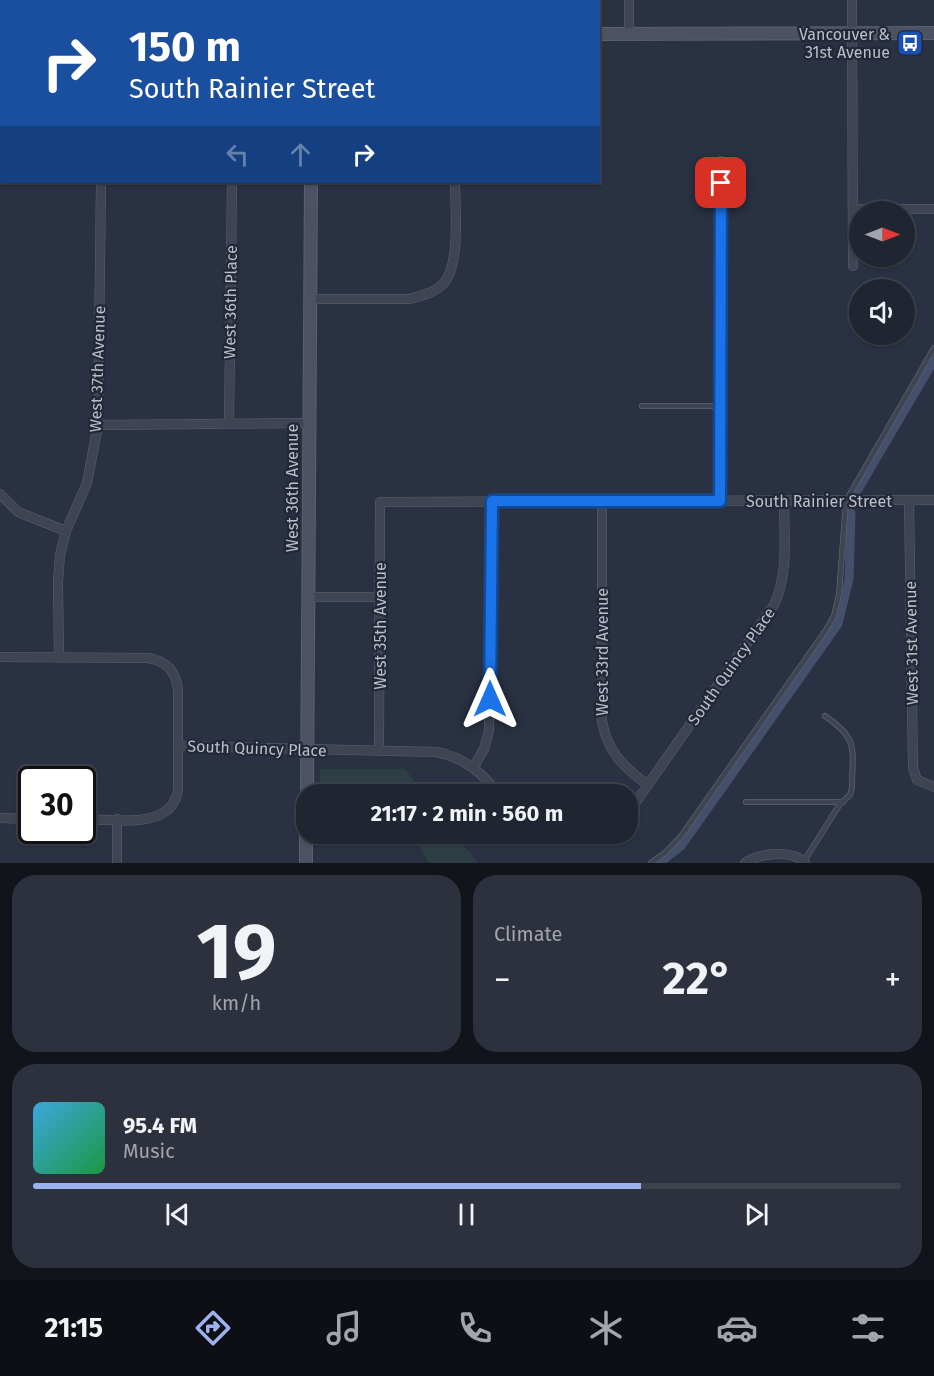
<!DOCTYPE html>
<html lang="en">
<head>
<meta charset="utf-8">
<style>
	body { margin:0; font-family:"Fira Sans",sans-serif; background:#2d313e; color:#f1f3f6; height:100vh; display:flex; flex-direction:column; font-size:22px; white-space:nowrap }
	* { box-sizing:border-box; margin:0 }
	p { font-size:20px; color:#a2a5ac }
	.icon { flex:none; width:33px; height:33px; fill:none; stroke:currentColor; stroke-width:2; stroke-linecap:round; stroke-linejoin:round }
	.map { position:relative; height:863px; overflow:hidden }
	.panel { display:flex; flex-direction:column; gap:12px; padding:12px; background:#12141c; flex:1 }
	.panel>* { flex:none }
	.banner { position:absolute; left:0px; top:0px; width:600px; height:183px; box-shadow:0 2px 4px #0004,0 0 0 2px #3d424d; background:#1a4fa0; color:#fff; overflow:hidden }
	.needle { width:39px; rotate:90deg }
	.tools { position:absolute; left:849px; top:201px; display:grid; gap:12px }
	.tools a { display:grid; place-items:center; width:66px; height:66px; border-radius:50%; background:#202532; box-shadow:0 2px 4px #0004,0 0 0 2px #3d424d; font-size:30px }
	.speed { position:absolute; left:18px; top:766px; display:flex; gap:12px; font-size:30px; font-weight:700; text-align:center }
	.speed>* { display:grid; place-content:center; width:78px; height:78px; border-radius:50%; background:#202532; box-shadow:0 2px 4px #0004,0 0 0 2px #3d424d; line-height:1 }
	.speed .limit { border:3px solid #111; border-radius:9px; background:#fff; color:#111 }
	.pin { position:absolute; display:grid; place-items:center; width:51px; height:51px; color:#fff; margin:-26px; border-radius:12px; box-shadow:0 3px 9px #0006 }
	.me { position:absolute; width:66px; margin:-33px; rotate:0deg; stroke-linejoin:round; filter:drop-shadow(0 0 4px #0008) }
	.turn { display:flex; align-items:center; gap:21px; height:126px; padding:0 30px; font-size:27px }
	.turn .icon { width:78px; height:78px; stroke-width:2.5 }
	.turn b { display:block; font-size:42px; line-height:51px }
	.lanes { display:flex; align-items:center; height:57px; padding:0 30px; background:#0003; justify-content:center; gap:30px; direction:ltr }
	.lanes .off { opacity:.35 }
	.big { font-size:45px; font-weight:700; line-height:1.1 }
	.panel .card { flex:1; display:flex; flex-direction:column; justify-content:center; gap:9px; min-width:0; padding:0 21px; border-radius:24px; background:#2d313e }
	.panel .dial { align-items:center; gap:0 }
	.dial b { font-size:78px; line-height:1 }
	.song { display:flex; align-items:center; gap:18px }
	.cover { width:72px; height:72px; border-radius:9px; background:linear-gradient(135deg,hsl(200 70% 55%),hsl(140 70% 35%)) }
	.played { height:6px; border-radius:3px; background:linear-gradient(90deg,#9cb1f0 70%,#3d424d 70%) }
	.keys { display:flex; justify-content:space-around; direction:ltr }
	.heat { display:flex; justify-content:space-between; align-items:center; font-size:33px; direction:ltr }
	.panel .tiles { flex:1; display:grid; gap:12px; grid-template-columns:1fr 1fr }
	.card:last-child { grid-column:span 2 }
	.trip { position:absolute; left:296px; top:784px; width:342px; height:60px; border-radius:24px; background:#202532; box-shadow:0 2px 4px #0004,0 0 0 2px #3d424d; font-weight:700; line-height:60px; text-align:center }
	.tab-bar { display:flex; height:96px; justify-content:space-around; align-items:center; background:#0d0f14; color:#a2a5ac }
	.tab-bar .icon { width:42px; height:42px }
	.tab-bar .active { color:#9cb1f0 }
	.tab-bar b { font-size:27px; color:#f1f3f6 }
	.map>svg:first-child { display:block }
	.green { fill:#2d3f44 }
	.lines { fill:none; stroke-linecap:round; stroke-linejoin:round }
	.canal { stroke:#434f6b; stroke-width:9 }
	.lane-casing { stroke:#5c616f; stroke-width:6 }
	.street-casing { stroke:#5c616f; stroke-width:10 }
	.secondary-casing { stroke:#5c616f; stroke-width:14 }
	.lane { stroke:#3e4452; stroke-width:4.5 }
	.street { stroke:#3e4452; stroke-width:9 }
	.secondary { stroke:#4c5264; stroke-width:12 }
	.route-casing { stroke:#114b97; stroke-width:15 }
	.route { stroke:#1a73e8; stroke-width:10 }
	.labels { text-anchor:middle; stroke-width:4.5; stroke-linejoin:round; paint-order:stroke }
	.poi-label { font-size:16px; fill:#bbbfcb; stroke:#232837; text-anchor:end }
	.street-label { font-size:16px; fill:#bbbfcb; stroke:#232837 }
</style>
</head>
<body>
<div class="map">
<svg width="934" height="863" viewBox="0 0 934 863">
	<rect width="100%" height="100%" fill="#2a3142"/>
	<!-- green -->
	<g class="green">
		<path d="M320 769H405L425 795H320Z"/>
		<path d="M402 834H455L478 863H429L418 844Z"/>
	</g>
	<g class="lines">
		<!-- canal -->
		<g class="canal">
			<path d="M857 491 934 360"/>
			<path d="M659 863 681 846 838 624 849 579 851 513"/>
		</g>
		<!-- lane casing -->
		<g class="lane-casing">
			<g id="lane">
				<path d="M642 406H720"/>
				<path d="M746 802H843"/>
				<path d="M804 861 840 804 850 795 852 788C852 749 860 740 825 716"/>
				<path d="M651 863 665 853 682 835 826 630 834 616 839 594 846 501 934 348"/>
			</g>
		</g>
		<!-- street casing -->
		<g class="street-casing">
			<g id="street">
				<path d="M852 0 853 266"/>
				<path d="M172 2V0"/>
				<path d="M629 34V0"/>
				<path d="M853 209H934"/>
				<path d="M310 299H409C421 296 434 293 443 284 461 266 455 206 455 182"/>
				<path d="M229 423 232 182"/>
				<path d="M98 425 309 423"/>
				<path d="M0 494 18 512 66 531"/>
				<path d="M602 501V721C607 751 624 768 648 785"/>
				<path d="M720 501 721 161"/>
				<path d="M909 501 913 768 917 780 934 787"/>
				<path d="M308 597H380"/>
				<path d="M0 657 148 658C167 661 176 671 178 690V790C172 831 113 819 82 819"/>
				<path d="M59 658 58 582 60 555 66 531 87 483 98 425 101 182"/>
				<path d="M178 746 436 752C464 757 482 773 500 795"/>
				<path d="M379 751 380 502 934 500"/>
				<path d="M473 768 484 749 489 731 492 501"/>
				<path d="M627 812 638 799 774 605C789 573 784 535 784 501"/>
				<path d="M0 818 32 819"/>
				<path d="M561 834H573"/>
				<path d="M117 863V819"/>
				<path d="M745 863C760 853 792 849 805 863"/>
			</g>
		</g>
		<!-- secondary casing -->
		<g class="secondary-casing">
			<g id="secondary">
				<path d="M313 2V0"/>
				<path d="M598 34 934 33"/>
				<path d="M0 35H2"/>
				<path d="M307 795 311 182"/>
				<path d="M306 863V834"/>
			</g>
		</g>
		<!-- lane -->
		<use href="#lane" class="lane"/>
		<!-- street -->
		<use href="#street" class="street"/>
		<!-- secondary -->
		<use href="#secondary" class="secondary"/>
	</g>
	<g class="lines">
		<!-- route casing -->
		<g class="route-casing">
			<path id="route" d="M490 699 492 501H720L721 183"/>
		</g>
		<!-- route -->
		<use href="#route" class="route"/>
	</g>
	<!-- icons -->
	<defs>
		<g id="bus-square" transform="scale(1.35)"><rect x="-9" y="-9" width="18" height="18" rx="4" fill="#1a4fb4" stroke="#232837"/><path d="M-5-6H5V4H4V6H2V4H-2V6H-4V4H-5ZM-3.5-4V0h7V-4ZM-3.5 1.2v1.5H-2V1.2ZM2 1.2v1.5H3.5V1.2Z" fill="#fff"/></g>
	</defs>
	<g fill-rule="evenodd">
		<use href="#bus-square" x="910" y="43"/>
	</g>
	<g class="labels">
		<!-- poi labels -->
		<g class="poi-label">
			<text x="890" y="40">Vancouver &amp;<tspan x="890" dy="18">31st Avenue</tspan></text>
		</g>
		<!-- street labels -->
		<g class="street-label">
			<text transform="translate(230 302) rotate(-89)" y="6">West 36th Place</text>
			<text transform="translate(97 369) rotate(-88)" y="6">West 37th Avenue</text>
			<text transform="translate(292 488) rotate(-90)" y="6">West 36th Avenue</text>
			<text x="819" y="507">South Rainier Street</text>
			<text transform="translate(380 626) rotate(-90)" y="6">West 35th Avenue</text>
			<text transform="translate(911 643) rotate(-91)" y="6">West 31st Avenue</text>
			<text transform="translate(602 652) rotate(-90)" y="6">West 33rd Avenue</text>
			<text transform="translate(731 666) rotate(-55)" y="6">South Quincy Place</text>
			<text transform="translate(257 748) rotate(2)" y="6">South Quincy Place</text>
		</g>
	</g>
</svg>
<div class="tools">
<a><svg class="needle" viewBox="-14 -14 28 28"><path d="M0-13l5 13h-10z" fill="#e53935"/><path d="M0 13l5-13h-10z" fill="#a2a5ac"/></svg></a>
<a><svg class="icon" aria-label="sound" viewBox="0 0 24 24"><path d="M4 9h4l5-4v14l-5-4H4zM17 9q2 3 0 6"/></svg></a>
</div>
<div class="speed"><div class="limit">30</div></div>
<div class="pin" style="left:721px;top:183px;background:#d93025"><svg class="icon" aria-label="arrive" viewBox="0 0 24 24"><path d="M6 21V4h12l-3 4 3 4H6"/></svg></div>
<svg class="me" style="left:490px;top:699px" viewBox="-20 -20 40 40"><path d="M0-17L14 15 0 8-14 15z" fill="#1a73e8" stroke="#fff" stroke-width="4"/></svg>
<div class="trip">21:17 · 2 min · 560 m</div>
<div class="banner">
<div class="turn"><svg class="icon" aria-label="right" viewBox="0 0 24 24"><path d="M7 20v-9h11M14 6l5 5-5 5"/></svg><div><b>150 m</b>South Rainier Street</div></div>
<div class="lanes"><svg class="icon off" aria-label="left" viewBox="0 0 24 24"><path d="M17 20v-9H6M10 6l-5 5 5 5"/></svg><svg class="icon off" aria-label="ahead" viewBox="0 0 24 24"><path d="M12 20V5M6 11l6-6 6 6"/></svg><svg class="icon" aria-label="right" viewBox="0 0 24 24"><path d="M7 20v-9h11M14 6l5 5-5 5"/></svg></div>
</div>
</div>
<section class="panel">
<div class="tiles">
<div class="card dial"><b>19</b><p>km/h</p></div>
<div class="card"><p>Climate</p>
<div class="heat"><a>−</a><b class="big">22°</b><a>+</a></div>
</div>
<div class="card">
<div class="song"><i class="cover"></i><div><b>95.4 FM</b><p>Music</p></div></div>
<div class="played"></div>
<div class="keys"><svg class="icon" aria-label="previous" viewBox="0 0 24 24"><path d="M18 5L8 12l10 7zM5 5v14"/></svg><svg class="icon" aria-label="pause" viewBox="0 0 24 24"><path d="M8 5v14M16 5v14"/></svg><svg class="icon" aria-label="next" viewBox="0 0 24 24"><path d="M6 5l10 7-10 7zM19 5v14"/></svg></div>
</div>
</div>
</section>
<nav class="tab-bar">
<b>21:15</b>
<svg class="icon active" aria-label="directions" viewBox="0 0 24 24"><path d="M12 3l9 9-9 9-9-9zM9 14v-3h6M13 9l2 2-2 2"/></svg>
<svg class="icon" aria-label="music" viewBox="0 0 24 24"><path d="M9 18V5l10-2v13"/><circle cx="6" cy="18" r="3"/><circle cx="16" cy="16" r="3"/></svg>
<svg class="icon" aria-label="phone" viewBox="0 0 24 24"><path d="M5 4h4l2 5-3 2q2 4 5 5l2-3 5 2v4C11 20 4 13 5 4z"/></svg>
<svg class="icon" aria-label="climate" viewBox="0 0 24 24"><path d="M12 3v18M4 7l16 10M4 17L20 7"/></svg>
<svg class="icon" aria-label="car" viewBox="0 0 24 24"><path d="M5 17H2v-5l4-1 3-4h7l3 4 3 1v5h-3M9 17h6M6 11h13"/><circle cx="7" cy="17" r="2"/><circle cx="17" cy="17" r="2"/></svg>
<svg class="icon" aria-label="filters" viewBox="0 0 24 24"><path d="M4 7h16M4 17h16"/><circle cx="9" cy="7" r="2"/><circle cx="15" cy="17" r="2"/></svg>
</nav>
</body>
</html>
